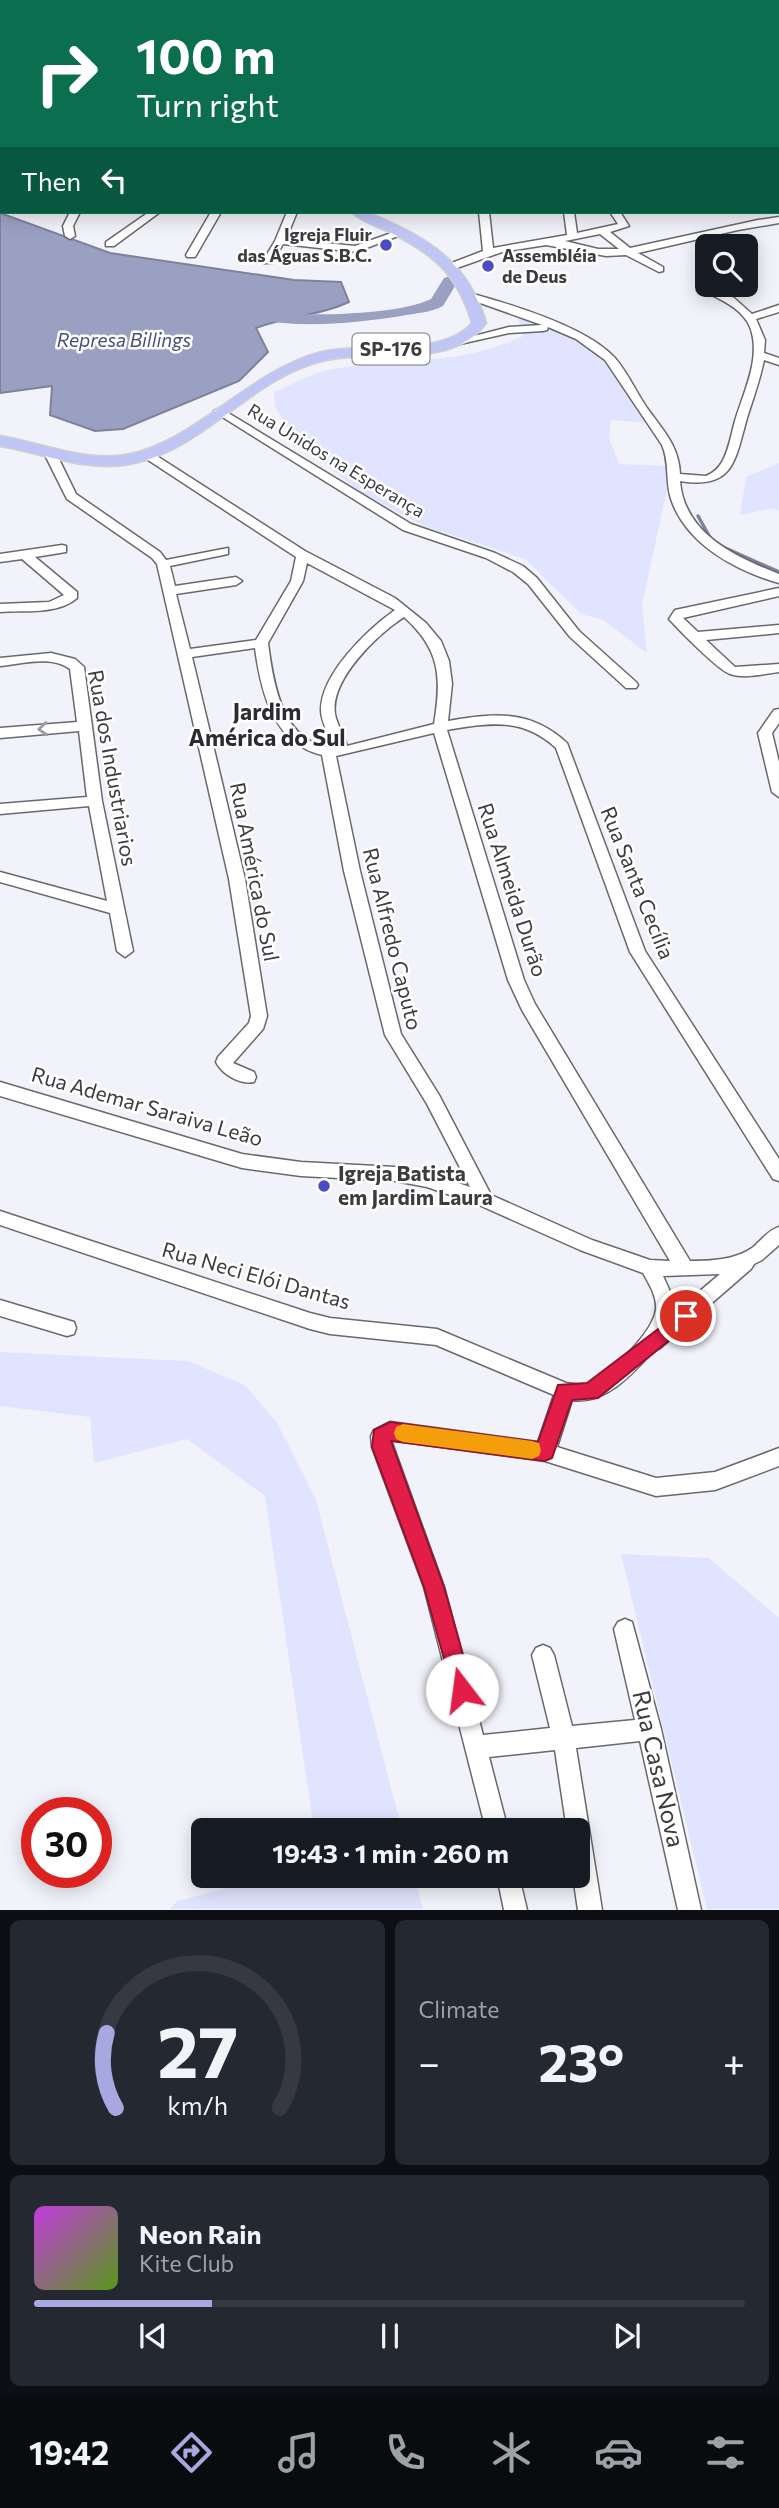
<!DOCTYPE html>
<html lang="en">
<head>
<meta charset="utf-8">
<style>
	body { margin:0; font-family:Commissioner,sans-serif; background:#242831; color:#f1f3f6; height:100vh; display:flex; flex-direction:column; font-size:26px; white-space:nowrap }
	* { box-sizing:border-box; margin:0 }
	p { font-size:23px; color:#9ea1a6 }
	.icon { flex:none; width:38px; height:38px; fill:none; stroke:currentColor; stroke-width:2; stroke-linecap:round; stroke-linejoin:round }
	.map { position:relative; height:1910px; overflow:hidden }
	.drawer { display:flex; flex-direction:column; gap:10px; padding:10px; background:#0d0f14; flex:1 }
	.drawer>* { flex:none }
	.hud { position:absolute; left:0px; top:0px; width:780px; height:214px; box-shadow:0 4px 18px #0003; background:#0b6e4f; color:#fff; overflow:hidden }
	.controls { position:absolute; left:695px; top:234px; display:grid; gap:14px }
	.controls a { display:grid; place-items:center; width:63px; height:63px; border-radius:10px; background:#171b24; box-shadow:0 4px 18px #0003; font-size:35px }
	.speed { position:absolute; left:21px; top:1797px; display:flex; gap:14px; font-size:35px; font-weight:700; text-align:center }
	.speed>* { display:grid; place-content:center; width:91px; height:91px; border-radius:50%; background:#171b24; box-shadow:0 4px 18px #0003; line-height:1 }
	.speed .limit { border:10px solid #d22; background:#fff; color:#111 }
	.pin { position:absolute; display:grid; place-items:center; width:60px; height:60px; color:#fff; margin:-30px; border:4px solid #fff; border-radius:50%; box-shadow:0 2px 7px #0007 }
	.me { position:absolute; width:77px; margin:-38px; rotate:345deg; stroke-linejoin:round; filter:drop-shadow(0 0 5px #0008) }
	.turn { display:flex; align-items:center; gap:24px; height:147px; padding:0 21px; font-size:32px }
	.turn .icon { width:91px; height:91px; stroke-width:2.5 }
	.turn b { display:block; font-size:49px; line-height:60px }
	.then { display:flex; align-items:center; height:66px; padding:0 21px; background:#0003; gap:14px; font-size:26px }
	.big { font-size:52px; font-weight:700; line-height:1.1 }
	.drawer .card { flex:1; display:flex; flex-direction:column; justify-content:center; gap:10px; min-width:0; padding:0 24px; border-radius:10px; background:#242831 }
	.drawer .dial { align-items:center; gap:0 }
	.dial svg { height:182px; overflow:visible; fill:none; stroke:#363941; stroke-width:7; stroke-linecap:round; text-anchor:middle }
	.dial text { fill:#f1f3f6; stroke:none }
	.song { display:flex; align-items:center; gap:21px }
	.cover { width:84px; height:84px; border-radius:10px; background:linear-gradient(135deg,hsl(290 70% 55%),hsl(90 70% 35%)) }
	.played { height:7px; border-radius:4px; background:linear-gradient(90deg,#a7a8df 25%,#363941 25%) }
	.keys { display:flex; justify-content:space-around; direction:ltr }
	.heat { display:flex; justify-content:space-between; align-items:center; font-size:38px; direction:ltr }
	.drawer .tiles { flex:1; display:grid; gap:10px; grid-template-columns:1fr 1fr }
	.card:last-child { grid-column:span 2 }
	.trip { position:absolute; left:191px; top:1818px; width:399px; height:70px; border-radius:10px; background:#171b24; box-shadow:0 4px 18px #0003; font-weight:700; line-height:70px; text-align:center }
	.tab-bar { display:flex; height:112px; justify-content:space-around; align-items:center; background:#090b0e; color:#9ea1a6 }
	.tab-bar .icon { width:49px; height:49px }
	.tab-bar .selected { color:#a7a8df }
	.tab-bar b { font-size:32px; color:#f1f3f6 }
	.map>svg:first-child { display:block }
	.green { fill:#e0e4fe }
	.water { fill:#9aa0c1; stroke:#7e829a; stroke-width:2 }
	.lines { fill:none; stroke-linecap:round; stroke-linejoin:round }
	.stream { stroke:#7e829a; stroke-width:3.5 }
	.river { fill:#9aa0c1; fill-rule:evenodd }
	.minor-casing { stroke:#68696f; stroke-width:3 }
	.major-casing { stroke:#d0d0d1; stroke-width:3 }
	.minor { fill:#fff; fill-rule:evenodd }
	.major { fill:#bfc5f5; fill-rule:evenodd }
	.oneway { stroke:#9e9e9f }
	.route { fill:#e11d48; stroke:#92132f; stroke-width:2 }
	.slow { fill:#f59e0b }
	.poi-dot { fill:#4c4cc2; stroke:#fff; stroke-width:2.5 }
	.labels { text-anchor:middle; stroke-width:5; stroke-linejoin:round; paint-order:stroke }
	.far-poi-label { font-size:18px; font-weight:bold; fill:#3c3c3f; stroke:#fff; text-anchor:end }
	.far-street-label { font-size:18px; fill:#3c3c3f; stroke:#fff }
	.far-water-label { font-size:19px; font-style:italic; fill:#494e7e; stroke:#fff }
	.shield { fill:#fff; stroke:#767679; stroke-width:2 }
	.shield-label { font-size:19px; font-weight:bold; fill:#3c3c3f }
	.street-label { font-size:21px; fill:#3c3c3f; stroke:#fff }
	.poi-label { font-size:21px; font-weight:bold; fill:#3c3c3f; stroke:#fff; text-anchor:start }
	.neighbourhood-label { font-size:23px; font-weight:bold; fill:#2b2c31; stroke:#fff }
	.near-street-label { font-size:24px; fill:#3c3c3f; stroke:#fff }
</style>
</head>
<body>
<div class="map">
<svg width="779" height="1910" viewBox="0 0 779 1910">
	<rect width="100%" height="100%" fill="#f2f3fa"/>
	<!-- green -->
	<g class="green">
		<path d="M518 318C546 326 581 334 602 356 621 375 631 402 648 423L611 420 609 438 619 464 668 466 670 475 642 605 647 653 603 620 581 614 525 559 424 526 360 492 295 440 275 406 274 392C291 385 310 374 328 370 398 356 455 368 523 336Z"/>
		<path d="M779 463V511L774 508 740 515 746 477Z"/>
		<path d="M0 1352 188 1361 245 1385 277 1423 316 1500 402 1830H314L265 1496 187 1439 94 1463 90 1417 0 1406Z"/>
		<path d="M621 1554 709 1558 779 1618V1909H707Z"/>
		<path d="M274 1876H414L423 1909H170L177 1901Z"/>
	</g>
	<!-- water -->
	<path class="water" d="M0 213 110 253 294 280 341 282 349 302C319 316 287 316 256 328L268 352 239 381 123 429 95 431 50 415 52 386 0 393Z"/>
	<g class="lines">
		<!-- stream -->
		<g class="stream">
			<path d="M698 516 712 541"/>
			<path d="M723 547 779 572"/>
		</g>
		<!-- river -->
		<path class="river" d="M450 276 458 281 443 306C431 313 415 313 401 316 349 324 297 329 245 317L243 313C251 304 267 312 279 313 315 316 398 315 431 299L444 278Z"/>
		<!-- minor casing -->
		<g class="minor-casing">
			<g id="minor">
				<path d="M299 0H307L308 2H300Z"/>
				<rect x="365" y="0" width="8" height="2"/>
				<path d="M430 0H438L439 2H431Z"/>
				<rect x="496" y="0" width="8" height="2"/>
				<rect x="561" y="0" width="8" height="2"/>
				<path d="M626 0H634L635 2H627Z"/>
				<path d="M70 212H80L73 226 75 236 70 239 65 236 63 226Z"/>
				<path d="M149 212H160L114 246H106V242Z"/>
				<path d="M211 212H221L195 257H187L186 255Z"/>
				<path d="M287 212H297L286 239 355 246 397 231 406 233 356 252 283 244 272 263H264L263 261 275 241Z"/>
				<path d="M479 212H489L493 248 567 235 564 212H574L577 233 618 224 610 212H620L629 226 610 232 630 248 758 220 779 217V223L738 230 638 253 663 267V271L659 272 626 255 606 256 546 245 502 252 457 268H449V264L483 251ZM600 234 619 249H598L565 241Z"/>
				<path d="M708 286 734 298 752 314 779 305V312L756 319 765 340 764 353 779 358V365L764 360C760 380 753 399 747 418 735 460 734 490 680 481 684 534 736 557 779 574V583C736 571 686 544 671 499 665 481 670 463 662 445L605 360 576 339 548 327 547 330 543 331 509 333 460 344 455 341 509 327 542 325 469 299 468 297 473 294C513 305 587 327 615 358 628 373 636 392 647 408 663 430 679 446 680 474L706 476C713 473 718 469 722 462 729 450 731 435 735 421 743 393 762 357 750 327 742 308 721 300 704 291L703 289Z"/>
				<path d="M220 408 411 524 495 553 523 566 537 578 579 631 636 682 638 685 636 688H626L570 637 528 584 513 572 486 558 403 530 216 413 214 411Z"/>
				<path d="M50 449 56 453 76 494 160 552 166 560 228 548V554L170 566 175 586 236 577 242 581 236 585 176 594 190 649 256 640 291 581 296 557 145 458 143 455 149 451 305 551 395 598 426 623 441 641 449 661 452 684 448 721C495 713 530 709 567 743L645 951 779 1159V1181L773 1179 630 952 556 748C522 717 490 723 447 730L524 980 535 1004 690 1261C710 1261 735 1260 752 1248 761 1241 768 1230 779 1227V1245L762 1260 754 1264 751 1269 660 1348 654 1350C633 1373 606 1405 572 1400L557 1447 656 1478 715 1472 779 1448V1466L715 1490 656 1496 545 1461 391 1440 444 1587 483 1735 550 1728 532 1655 536 1648 543 1645 550 1648 554 1655 572 1726 635 1720 614 1629 618 1622 625 1619 632 1622 661 1729 701 1910H678L640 1741 576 1748 602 1910H578L573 1876H578V1830H567L555 1750 489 1757 508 1830H486L424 1587 372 1447 371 1436 374 1430 390 1422 538 1442 554 1395 436 1345 330 1334 310 1329 0 1225V1211L310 1313 330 1318 437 1329 566 1383C573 1384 581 1386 588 1384 609 1376 654 1332 656 1309 657 1296 649 1284 643 1273L580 1250 479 1205 427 1187 395 1181 301 1176 242 1168 0 1096V1082L242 1154 301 1162 395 1167 428 1173 470 1187 427 1104 385 1035 344 871 322 755C273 743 261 692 255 648L192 657 245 879 267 1016 263 1029 233 1063 254 1072 256 1077 254 1082C240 1085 222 1074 216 1062L218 1057 249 1023 251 1016 229 879 157 564 152 558 67 499 44 453ZM307 563 395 610C367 630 321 674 321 710 321 723 330 735 333 747 282 745 273 682 268 643L303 581ZM404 617C440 649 442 677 434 724L347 746C344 735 337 725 335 714 330 679 378 634 404 617ZM434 733 508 980 522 1010 670 1261 650 1260 592 1240 491 1195 439 1095 401 1034 360 871 336 756ZM720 1274 673 1314V1298L663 1276Z"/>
				<path d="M62 545 66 546V552L35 557 77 592V598C57 615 25 610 0 612V604L49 602 64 595 22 559 0 562V554Z"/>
				<path d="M779 588V596L683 618 698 632 779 625V633L706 640 735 667 779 664V672C763 674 745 679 730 674 718 670 678 629 669 619L675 610Z"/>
				<path d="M51 653 75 659 84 667 102 801 133 951 125 957 117 951 110 913 0 882V872L107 901 89 806 0 814V804L87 797 79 731 0 738V728L77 722 70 669C51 655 22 664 0 666V658Z"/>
				<path d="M779 709V723L772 733 779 762V797L772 792 758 733 774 710Z"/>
				<path d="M0 1300 74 1322 76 1328 74 1334 67 1336 0 1316Z"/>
				<path d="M497 1876H519L527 1910H504Z"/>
			</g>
		</g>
		<!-- major casing -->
		<g class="major-casing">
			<g id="major">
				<path d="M229 0H241V2H230Z"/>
				<path d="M352 212C370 212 381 218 398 226 443 247 472 275 486 323 452 370 376 349 326 360 252 376 205 450 130 464 86 472 43 453 0 446V436C41 443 84 462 126 455 194 443 247 373 318 353 361 341 442 359 472 323 457 272 431 252 385 230 374 225 359 220 352 212Z"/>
			</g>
		</g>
		<!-- minor -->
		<use href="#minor" class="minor"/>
		<!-- major -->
		<use href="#major" class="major"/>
	</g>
	<!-- one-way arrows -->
	<defs><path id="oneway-chevron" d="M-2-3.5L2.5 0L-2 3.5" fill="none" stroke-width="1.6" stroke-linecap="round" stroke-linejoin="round" transform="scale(1.75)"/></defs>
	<use class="oneway" href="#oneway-chevron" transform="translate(43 729) rotate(175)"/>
	<!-- route -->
	<path class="route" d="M686 1308 692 1311 695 1316 692 1322 598 1398 572 1400 552 1458 545 1461 391 1441 444 1587 473 1690 470 1698 462 1701 455 1698 424 1587 372 1447 374 1430 390 1422 538 1442 558 1385 587 1383Z"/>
	<!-- slow -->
	<path class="slow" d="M403 1424 532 1441 539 1443 541 1450 539 1456 532 1459 403 1442 396 1439 394 1433 396 1427Z"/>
	<!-- markers -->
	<g class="poi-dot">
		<circle cx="386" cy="245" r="7"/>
		<circle cx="488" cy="266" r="7"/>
		<circle cx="324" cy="1186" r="7"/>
	</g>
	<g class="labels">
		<!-- far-poi labels -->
		<g class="far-poi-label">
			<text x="372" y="241">Igreja Fluir<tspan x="372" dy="21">das Águas S.B.C.</tspan></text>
			<text x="502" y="262" text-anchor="start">Assembléia<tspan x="502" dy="21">de Deus</tspan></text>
		</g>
		<!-- far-street labels -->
		<g class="far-street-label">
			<text transform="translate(336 461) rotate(31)" y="6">Rua Unidos na Esperança</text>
		</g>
		<!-- far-water labels -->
		<g class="far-water-label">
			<text x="124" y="347">Represa Billings</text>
		</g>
		<!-- shield labels -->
		<rect class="shield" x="352.5" y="333.5" width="77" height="31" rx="5"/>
		<g class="shield-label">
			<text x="391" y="356">SP-176</text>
		</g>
		<!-- street labels -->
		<g class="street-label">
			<text transform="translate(112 768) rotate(80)" y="7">Rua dos Industriarios</text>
			<text transform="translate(254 872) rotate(79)" y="7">Rua América do Sul</text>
			<text transform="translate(637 883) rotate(68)" y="7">Rua Santa Cecília</text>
			<text transform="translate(512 890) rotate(72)" y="7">Rua Almeida Durão</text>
			<text transform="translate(392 939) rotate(76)" y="7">Rua Alfredo Caputo</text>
			<text transform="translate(147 1107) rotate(16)" y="7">Rua Ademar Saraiva Leão</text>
			<text transform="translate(256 1276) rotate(16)" y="7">Rua Neci Elói Dantas</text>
		</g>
		<!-- poi labels -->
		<g class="poi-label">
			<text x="338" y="1181">Igreja Batista<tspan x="338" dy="24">em Jardim Laura</tspan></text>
		</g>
		<!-- neighbourhood labels -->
		<g class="neighbourhood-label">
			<text x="267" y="720">Jardim<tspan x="267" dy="26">América do Sul</tspan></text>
		</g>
		<!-- near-street labels -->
		<g class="near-street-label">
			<text transform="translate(658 1769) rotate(77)" y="8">Rua Casa Nova</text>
		</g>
	</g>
</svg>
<div class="controls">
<a><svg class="icon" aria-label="search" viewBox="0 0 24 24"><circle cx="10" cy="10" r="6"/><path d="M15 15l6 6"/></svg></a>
</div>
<div class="speed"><div class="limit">30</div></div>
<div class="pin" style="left:686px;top:1316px;background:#d93025"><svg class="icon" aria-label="arrive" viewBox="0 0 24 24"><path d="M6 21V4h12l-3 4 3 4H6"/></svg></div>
<svg class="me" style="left:462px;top:1690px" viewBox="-20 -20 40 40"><circle r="19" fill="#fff"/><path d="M0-13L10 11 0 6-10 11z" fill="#e11d48"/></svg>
<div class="trip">19:43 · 1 min · 260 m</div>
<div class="hud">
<div class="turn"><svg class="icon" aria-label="right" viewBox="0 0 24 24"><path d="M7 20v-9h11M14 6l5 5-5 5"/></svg><div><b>100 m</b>Turn right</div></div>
<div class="then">Then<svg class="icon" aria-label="left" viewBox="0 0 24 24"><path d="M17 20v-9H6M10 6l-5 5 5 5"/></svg></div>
</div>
</div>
<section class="drawer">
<div class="tiles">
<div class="card dial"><svg viewBox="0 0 100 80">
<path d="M14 69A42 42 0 1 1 86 69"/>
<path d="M14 69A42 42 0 0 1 10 36" stroke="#a7a8df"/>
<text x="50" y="56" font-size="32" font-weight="700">27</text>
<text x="50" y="72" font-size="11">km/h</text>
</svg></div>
<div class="card"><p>Climate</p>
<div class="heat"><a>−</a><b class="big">23°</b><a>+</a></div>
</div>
<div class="card">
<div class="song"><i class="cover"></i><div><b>Neon Rain</b><p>Kite Club</p></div></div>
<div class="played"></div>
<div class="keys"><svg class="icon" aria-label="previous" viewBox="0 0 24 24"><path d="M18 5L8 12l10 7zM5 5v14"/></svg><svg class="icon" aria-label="pause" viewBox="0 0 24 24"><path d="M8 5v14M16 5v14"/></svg><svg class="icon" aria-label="next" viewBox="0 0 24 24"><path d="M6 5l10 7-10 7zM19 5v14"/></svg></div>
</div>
</div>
</section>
<nav class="tab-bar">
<b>19:42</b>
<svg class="icon selected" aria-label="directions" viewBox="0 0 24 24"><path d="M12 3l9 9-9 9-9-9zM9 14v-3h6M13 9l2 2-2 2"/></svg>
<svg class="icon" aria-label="music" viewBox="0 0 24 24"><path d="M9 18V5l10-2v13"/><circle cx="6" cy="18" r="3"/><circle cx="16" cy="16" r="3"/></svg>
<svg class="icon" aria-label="phone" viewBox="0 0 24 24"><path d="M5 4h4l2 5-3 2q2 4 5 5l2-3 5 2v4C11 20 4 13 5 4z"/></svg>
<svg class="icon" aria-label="climate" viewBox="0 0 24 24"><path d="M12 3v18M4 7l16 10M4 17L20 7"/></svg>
<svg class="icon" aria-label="car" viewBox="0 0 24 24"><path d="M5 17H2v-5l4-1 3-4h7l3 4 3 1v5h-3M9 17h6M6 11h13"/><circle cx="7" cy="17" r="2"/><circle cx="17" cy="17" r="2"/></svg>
<svg class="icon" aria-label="filters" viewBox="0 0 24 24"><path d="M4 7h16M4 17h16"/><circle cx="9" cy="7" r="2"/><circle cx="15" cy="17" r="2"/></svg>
</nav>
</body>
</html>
